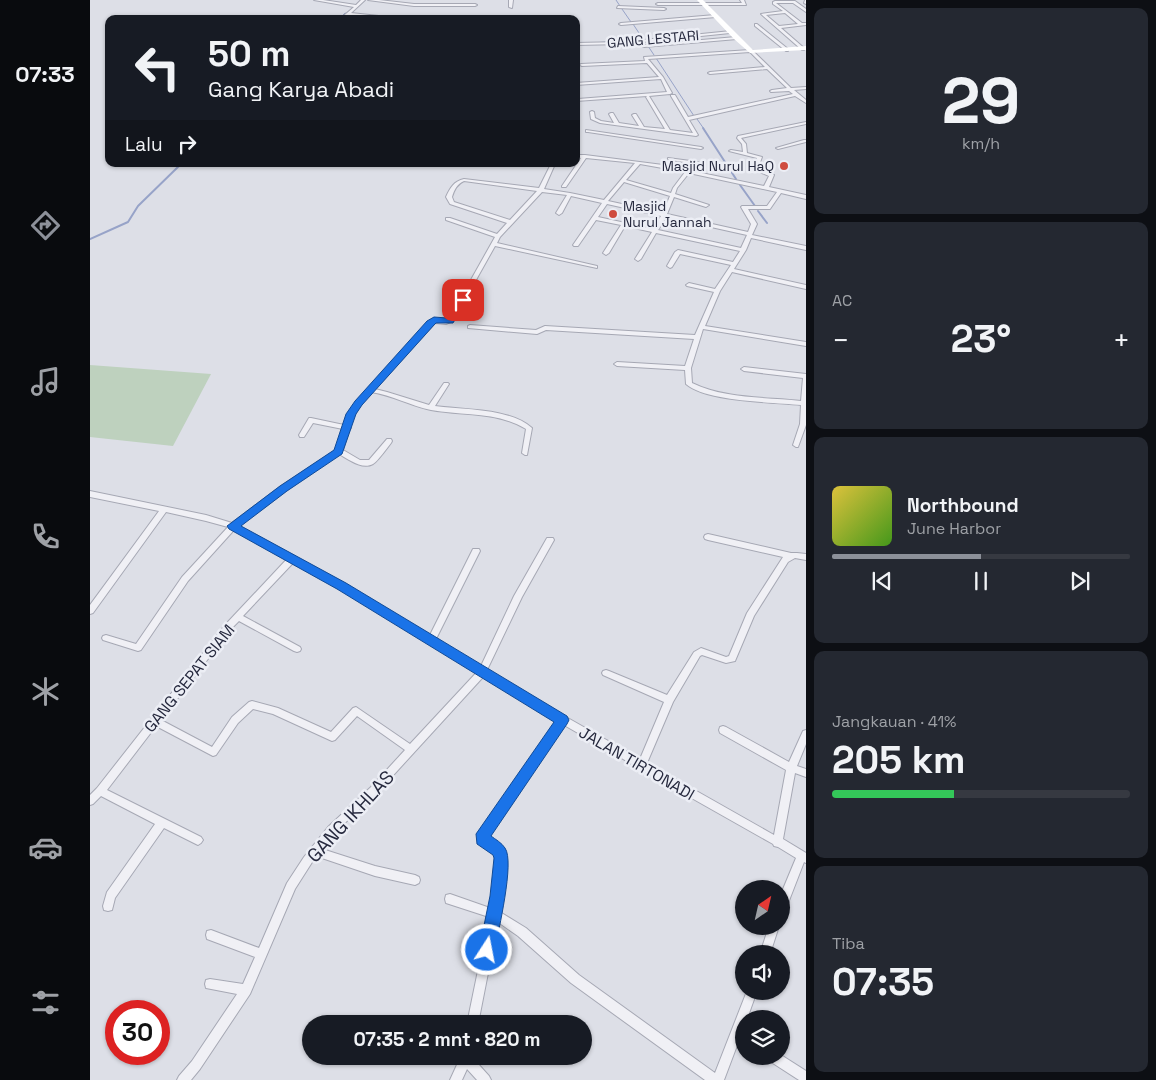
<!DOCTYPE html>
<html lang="id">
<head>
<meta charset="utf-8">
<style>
	body { margin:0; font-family:"Space Grotesk",sans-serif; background:#242831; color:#f1f3f6; height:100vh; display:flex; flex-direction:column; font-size:19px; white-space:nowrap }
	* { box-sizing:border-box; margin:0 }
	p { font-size:16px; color:#9ea1a6 }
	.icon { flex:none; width:28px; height:28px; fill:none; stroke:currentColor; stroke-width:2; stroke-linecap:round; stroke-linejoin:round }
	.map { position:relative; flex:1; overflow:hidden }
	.panel { display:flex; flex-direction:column; gap:8px; padding:8px; background:#0d0f14; width:350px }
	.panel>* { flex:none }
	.guide { position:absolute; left:15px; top:15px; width:475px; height:152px; border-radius:10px; box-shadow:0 1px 4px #0004; background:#171b24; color:#f1f3f6; overflow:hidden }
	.needle { width:32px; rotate:34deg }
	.controls { position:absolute; left:645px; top:880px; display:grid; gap:10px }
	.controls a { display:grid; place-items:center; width:55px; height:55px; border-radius:50%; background:#171b24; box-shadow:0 1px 4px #0004; font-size:25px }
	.speed { position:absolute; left:15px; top:1000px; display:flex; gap:10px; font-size:25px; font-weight:700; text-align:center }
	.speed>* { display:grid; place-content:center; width:65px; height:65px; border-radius:50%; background:#171b24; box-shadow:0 1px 4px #0004; line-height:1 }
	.speed .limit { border:8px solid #d22; background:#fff; color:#111 }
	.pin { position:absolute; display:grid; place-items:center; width:42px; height:42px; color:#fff; margin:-21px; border-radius:10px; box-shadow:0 2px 8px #0006 }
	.me { position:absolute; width:55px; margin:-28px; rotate:11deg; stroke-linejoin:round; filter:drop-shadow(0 0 4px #0008) }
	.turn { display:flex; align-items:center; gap:18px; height:105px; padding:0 20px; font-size:22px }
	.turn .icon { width:65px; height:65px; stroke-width:2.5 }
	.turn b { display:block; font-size:35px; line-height:42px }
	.then { display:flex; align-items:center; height:48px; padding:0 20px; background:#0003; gap:10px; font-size:19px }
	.big { font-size:38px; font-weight:700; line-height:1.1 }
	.panel .card { flex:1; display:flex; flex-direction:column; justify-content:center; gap:8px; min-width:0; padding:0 18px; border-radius:10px; background:#242831 }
	.panel .dial { align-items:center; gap:0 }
	.dial b { font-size:65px; line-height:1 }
	.song { display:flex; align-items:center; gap:15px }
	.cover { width:60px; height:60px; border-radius:8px; background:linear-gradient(135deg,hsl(50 70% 55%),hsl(100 70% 35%)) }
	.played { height:5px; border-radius:2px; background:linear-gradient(90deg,#8c9099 50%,#363941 50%) }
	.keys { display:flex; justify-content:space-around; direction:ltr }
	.heat { display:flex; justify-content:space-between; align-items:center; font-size:28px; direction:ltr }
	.charge { height:8px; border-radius:4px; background:linear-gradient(90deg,#34c759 41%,#363941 0) }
	.trip { position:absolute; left:212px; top:1015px; width:290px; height:50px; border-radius:25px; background:#171b24; box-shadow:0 1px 4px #0004; font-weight:700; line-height:50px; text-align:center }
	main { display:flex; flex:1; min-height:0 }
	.tabs { display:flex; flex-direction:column; width:90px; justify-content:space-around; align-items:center; background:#090b0e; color:#9ea1a6 }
	.tabs .icon { width:35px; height:35px }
	.tabs .current { color:#8c9099 }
	.tabs b { font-size:22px; color:#f1f3f6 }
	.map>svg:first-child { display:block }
	.green { fill:#bed1be }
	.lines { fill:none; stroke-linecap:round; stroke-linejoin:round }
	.stream-far1 { stroke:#97a3c8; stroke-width:1 }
	.stream { stroke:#97a3c8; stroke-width:2 }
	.street-casing { stroke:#a6a8b4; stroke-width:2 }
	.street { fill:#f0f0f5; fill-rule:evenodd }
	.secondary { fill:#fff; fill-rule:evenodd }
	.route { fill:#1a73e8; stroke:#114b97 }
	.poi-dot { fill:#cf4c3f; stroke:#eceef5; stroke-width:2 }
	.labels { text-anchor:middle; stroke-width:5; stroke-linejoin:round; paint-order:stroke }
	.far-street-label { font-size:14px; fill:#26293e; stroke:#eceef5 }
	.far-poi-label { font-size:14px; fill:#26293e; stroke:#eceef5; text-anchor:end }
	.street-label { font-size:16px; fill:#26293e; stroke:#eceef5 }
	.near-street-label { font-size:19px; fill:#26293e; stroke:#eceef5 }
</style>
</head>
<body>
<main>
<nav class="tabs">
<b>07:33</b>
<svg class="icon current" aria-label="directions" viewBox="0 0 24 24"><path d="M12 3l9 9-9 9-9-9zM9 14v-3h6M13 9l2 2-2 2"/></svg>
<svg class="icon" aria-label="music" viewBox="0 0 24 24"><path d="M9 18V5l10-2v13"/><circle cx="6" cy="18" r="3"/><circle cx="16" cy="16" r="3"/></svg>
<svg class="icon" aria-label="phone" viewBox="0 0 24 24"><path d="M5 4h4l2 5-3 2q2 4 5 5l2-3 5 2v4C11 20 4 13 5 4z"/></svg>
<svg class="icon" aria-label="climate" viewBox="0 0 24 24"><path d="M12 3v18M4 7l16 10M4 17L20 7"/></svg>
<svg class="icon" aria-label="car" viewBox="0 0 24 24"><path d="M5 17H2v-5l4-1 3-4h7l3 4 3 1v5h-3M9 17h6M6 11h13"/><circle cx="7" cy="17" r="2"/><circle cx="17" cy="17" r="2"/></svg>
<svg class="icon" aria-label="filters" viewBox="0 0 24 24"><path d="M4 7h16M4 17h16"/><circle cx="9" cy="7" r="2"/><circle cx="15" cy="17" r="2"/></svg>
</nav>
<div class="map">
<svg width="716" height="1080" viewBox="0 0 716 1080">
	<rect width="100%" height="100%" fill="#dddfe7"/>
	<!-- green -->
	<path class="green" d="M0 365 121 374 83 446 0 437Z"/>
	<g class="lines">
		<!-- stream-far1 -->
		<g class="stream-far1">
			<path d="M526 0 530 6"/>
			<path d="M532 9 541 22"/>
			<path d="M249 19 255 13"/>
			<path d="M543 24 553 39"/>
			<path d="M504 43 553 39"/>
			<path d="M558 46 564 55"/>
			<path d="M566 58 604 116"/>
			<path d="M607 119 614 129"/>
		</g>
		<!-- stream -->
		<g class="stream">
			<path d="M613 128 646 179"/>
			<path d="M650 185 665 206"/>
			<path d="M668 211 677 223"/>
			<path d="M0 239 38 222 48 206 91 164"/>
		</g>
		<!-- street casing -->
		<g class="street-casing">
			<g id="street">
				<path d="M224 0H233L266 5 271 0H275L261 13 307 18 301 19 258 15 254 19H250L264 7Z"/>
				<path d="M278 0H289L324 4H385L387 5 385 6H324Z"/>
				<path d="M419 0H423L422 8 419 7Z"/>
				<path d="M650 0H654L656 5H568L566 4 568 3H652Z"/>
				<path d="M715 0H716V4L714 3Z"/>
				<path d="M685 1H705L716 9V12L703 3H686L712 23H716V25L691 28 714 48V50H712L671 14 693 11 683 4V2ZM695 13 708 24 689 26 676 15Z"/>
				<path d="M528 6 574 8 576 9 574 10 527 8Z"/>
				<path d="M625 15 626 17 531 25 529 24 531 23Z"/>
				<path d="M349 17H387L389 18 348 19Z"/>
				<path d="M665 24H667L698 49V51H696L665 26Z"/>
				<path d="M641 31 640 33 533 44 486 45V43L533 42Z"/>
				<path d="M646 37 647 39 554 47 552 46 554 45Z"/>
				<path d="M660 50 663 51 701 88 716 87V89L704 90 716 100V103L705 96 599 120 608 135 606 136 510 123 501 119 500 112 502 111 504 112 505 118 511 121 524 123 519 114 521 113H523L529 123 549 126 542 115 544 114H546L554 127 575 129 556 97 557 96 486 101 488 99 577 92 571 79 486 85V83L569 77 557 63 492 66 490 65 491 64 555 61 554 57ZM660 52 675 67 620 72 618 73 620 74 677 69 697 88 682 90 680 91 681 92 699 91 703 94 598 117 585 95H581V96L603 133 580 130 559 96 580 94 582 93 573 77 558 59Z"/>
				<path d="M716 122V124L651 138 656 144 657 153 672 157 668 168 684 175 679 187 716 195V199L691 193 680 209H658L667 224 662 235 716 246V250L661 238 656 250 644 269 716 285V289L642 272 630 291 615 326 716 342V346L613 329 601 368 602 383C634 399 676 397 711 401L713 378 654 371 651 369 654 367 716 374V425L708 447H706L703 445 710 424 711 405C682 402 617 402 596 384L595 370 527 366 524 364 527 362 595 366 604 339 456 330 447 334 378 328V326L380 325 446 330 455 326 605 335 624 292 597 286 596 285 599 283 625 289 641 265 590 254 582 267 580 268 577 266 585 252 588 250 643 262 650 251 566 233 551 259 548 261 545 259 562 232 535 226 519 253 516 255 513 253 531 225 506 220 488 246H484L483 245 512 203 481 196 472 213 469 215 466 213 477 195 452 192 410 237 407 243 507 266V268L405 246 363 321 356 324 345 323 285 389 297 392 339 405 354 383H358L359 384 345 406C374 410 420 408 442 428L437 455H435L432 453 436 429C406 411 373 416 341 410 321 406 302 395 281 392 271 404 265 411 260 426L261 428 259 430 253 450 270 460H279L297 439H301L302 441 301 443C297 448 288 461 283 464 272 470 258 459 249 454L197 490 149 526 255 584 340 635 383 549H389L390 551 346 639 391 666 424 596 457 538H463L464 540 432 597 397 670 476 717 550 759 574 702 513 675 512 673 513 671 516 670 519 671 577 695 604 652 611 648 636 657 639 656 657 613 693 557 618 540 615 539 614 537 615 535 618 534 701 553H707L716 554V560L705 558 698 562 664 616 645 661 636 663 612 655 610 656 583 702 557 763 684 835 696 770 630 733 629 730 630 727 633 726 636 727 699 762 713 731 716 730V744L707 766 716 769V777L705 773 693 839 716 853V863L714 862 695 911 691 912V894L706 858 688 847 684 846 683 844 552 770 548 769 547 767 474 725 398 835V838C403 840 409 843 412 847 421 859 412 897 410 912L436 928 489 975 625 1073 657 991H667L657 1019H654V1027L634 1080H615L481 983 428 936 408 922 388 1024H377L399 917 356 903 355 899 356 895 360 894 400 908 406 864 405 854 390 842 388 834 467 721 394 676 287 793 244 833 232 849 285 866 325 875 329 877 330 880 329 883 325 885 285 876 226 856 205 889 160 994 110 1069 101 1080H87L89 1076 102 1061 147 994 116 988 115 984 116 980 120 979 153 984 165 957 117 939 116 935 117 931 121 930 169 948 197 883 214 857 238 827 281 787 315 750 267 716 245 740 242 741 183 714 163 709 148 723 126 755 123 756 66 726 17 790 111 837 113 840 111 843 108 845 74 828 25 898 22 910 18 911 14 910 13 906 17 892 65 824 11 796 3 804 0 805V795L7 788 135 625 197 559 144 530 98 581 51 650 48 651 13 640 12 638 13 636 16 635 46 644 92 577 138 527 116 521 76 512 3 613 0 614V605L69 511 0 497V491L116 515 142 523 191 486 246 450 253 429 223 423 214 437H210L209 435 219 418H221L254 425 258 414 266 402 341 320H355L359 319 405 237 356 220V218H360L407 234 417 223 360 204 356 197C360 188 364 181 374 179L449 188 461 164H465L454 189 480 193 514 200 545 163 496 158 476 187H472V186L491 158 486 157V155H495L573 165 674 186 679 176 663 169 667 158 639 151 641 150 653 152 652 144 647 138 648 136ZM550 164 595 172 583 188 581 193 536 180ZM599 173 687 192 677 206H652L651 207 661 224 658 232 577 214 584 197 616 207 619 205 585 194 587 188ZM374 181 447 191 420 220 364 202 362 197C364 190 367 184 374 181ZM534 182 580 196 573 213 518 201ZM517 204 571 216 563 229 508 217ZM576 217 657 235 651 248 568 230ZM203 563 249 588 387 672 320 744 266 707 263 708 241 732 188 708 162 701 159 702 142 717 122 747 71 720 141 629 149 621 204 651 207 652 210 651 211 649 210 647 153 616Z"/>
				<path d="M496 130 611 147 613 148 611 149 498 132H496Z"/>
				<path d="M714 140H716V142L688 149 686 148Z"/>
				<path d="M578 158 608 162 610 163 608 164 580 160 578 159Z"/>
				<path d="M679 926H689L680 954H670Z"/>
				<path d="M691 1055 716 1071V1080H709L678 1060 676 1056Z"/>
				<path d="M371 1056H381L399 1076 401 1080H387L377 1069 372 1080H360Z"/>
			</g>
		</g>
		<!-- street -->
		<use href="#street" class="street"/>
		<!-- secondary -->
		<path class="secondary" d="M607 0H613L663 50 716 46V50L660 53 644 39Z"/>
	</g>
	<!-- route -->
	<path class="route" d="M373 297 377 300 363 323H346L344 325 272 405 266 414 252 454 197 491 151 526 256 583 477 716 479 720 477 724 401 836C405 839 412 843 415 848 425 862 408 931 405 950L402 956 397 958 391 956 389 950 400 896 404 858 403 855 387 844 386 834 464 722 247 589 139 529 137 526 190 486 244 450 256 414 265 401 337 321 344 317 357 318 370 298Z"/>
	<!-- markers -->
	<g class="poi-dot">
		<circle cx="694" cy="166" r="5"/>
		<circle cx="523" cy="214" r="5"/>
	</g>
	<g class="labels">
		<!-- far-street labels -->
		<g class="far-street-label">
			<text transform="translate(563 39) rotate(-5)" y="5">GANG LESTARI</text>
		</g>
		<!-- far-poi labels -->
		<g class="far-poi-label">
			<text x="684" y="171">Masjid Nurul HaQ</text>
			<text x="533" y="211" text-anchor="start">Masjid<tspan x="533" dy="16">Nurul Jannah</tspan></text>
		</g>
		<!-- street labels -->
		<g class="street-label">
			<text transform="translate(99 678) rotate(-51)" y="6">GANG SEPAT SIAM</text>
			<text transform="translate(547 763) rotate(30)" y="6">JALAN TIRTONADI</text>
		</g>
		<!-- near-street labels -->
		<g class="near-street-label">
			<text transform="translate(260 816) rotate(-47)" y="7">GANG IKHLAS</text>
		</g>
	</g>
</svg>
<div class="controls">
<a><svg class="needle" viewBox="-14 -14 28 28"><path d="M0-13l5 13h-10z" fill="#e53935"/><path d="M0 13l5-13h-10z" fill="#9ea1a6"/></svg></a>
<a><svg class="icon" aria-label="sound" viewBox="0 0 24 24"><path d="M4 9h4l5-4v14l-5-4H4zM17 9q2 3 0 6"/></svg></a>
<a><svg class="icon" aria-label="layers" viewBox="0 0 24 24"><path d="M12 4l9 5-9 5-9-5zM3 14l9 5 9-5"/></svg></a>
</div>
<div class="speed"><div class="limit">30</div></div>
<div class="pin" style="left:373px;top:300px;background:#d93025"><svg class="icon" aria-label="arrive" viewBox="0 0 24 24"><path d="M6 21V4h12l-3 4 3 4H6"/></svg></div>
<svg class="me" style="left:397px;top:950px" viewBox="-20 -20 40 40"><circle r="17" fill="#1a73e8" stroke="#fff" stroke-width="3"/><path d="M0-11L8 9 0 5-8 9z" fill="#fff"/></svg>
<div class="trip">07:35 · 2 mnt · 820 m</div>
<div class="guide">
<div class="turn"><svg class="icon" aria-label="left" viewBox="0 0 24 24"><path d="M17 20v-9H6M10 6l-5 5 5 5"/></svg><div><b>50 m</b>Gang Karya Abadi</div></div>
<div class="then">Lalu<svg class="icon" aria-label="right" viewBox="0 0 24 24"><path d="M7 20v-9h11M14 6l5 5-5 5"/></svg></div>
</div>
</div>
<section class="panel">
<div class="card dial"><b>29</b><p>km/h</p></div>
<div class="card"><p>AC</p>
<div class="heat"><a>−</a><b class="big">23°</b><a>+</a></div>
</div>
<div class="card">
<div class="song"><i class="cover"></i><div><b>Northbound</b><p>June Harbor</p></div></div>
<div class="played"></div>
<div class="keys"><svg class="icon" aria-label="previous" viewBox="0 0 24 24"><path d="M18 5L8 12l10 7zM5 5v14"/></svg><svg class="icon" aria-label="pause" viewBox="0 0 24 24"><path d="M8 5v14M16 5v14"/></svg><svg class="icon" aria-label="next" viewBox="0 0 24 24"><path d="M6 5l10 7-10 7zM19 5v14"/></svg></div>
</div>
<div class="card"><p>Jangkauan · 41%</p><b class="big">205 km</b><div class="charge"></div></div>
<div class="card"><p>Tiba</p><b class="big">07:35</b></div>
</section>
</main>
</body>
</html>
